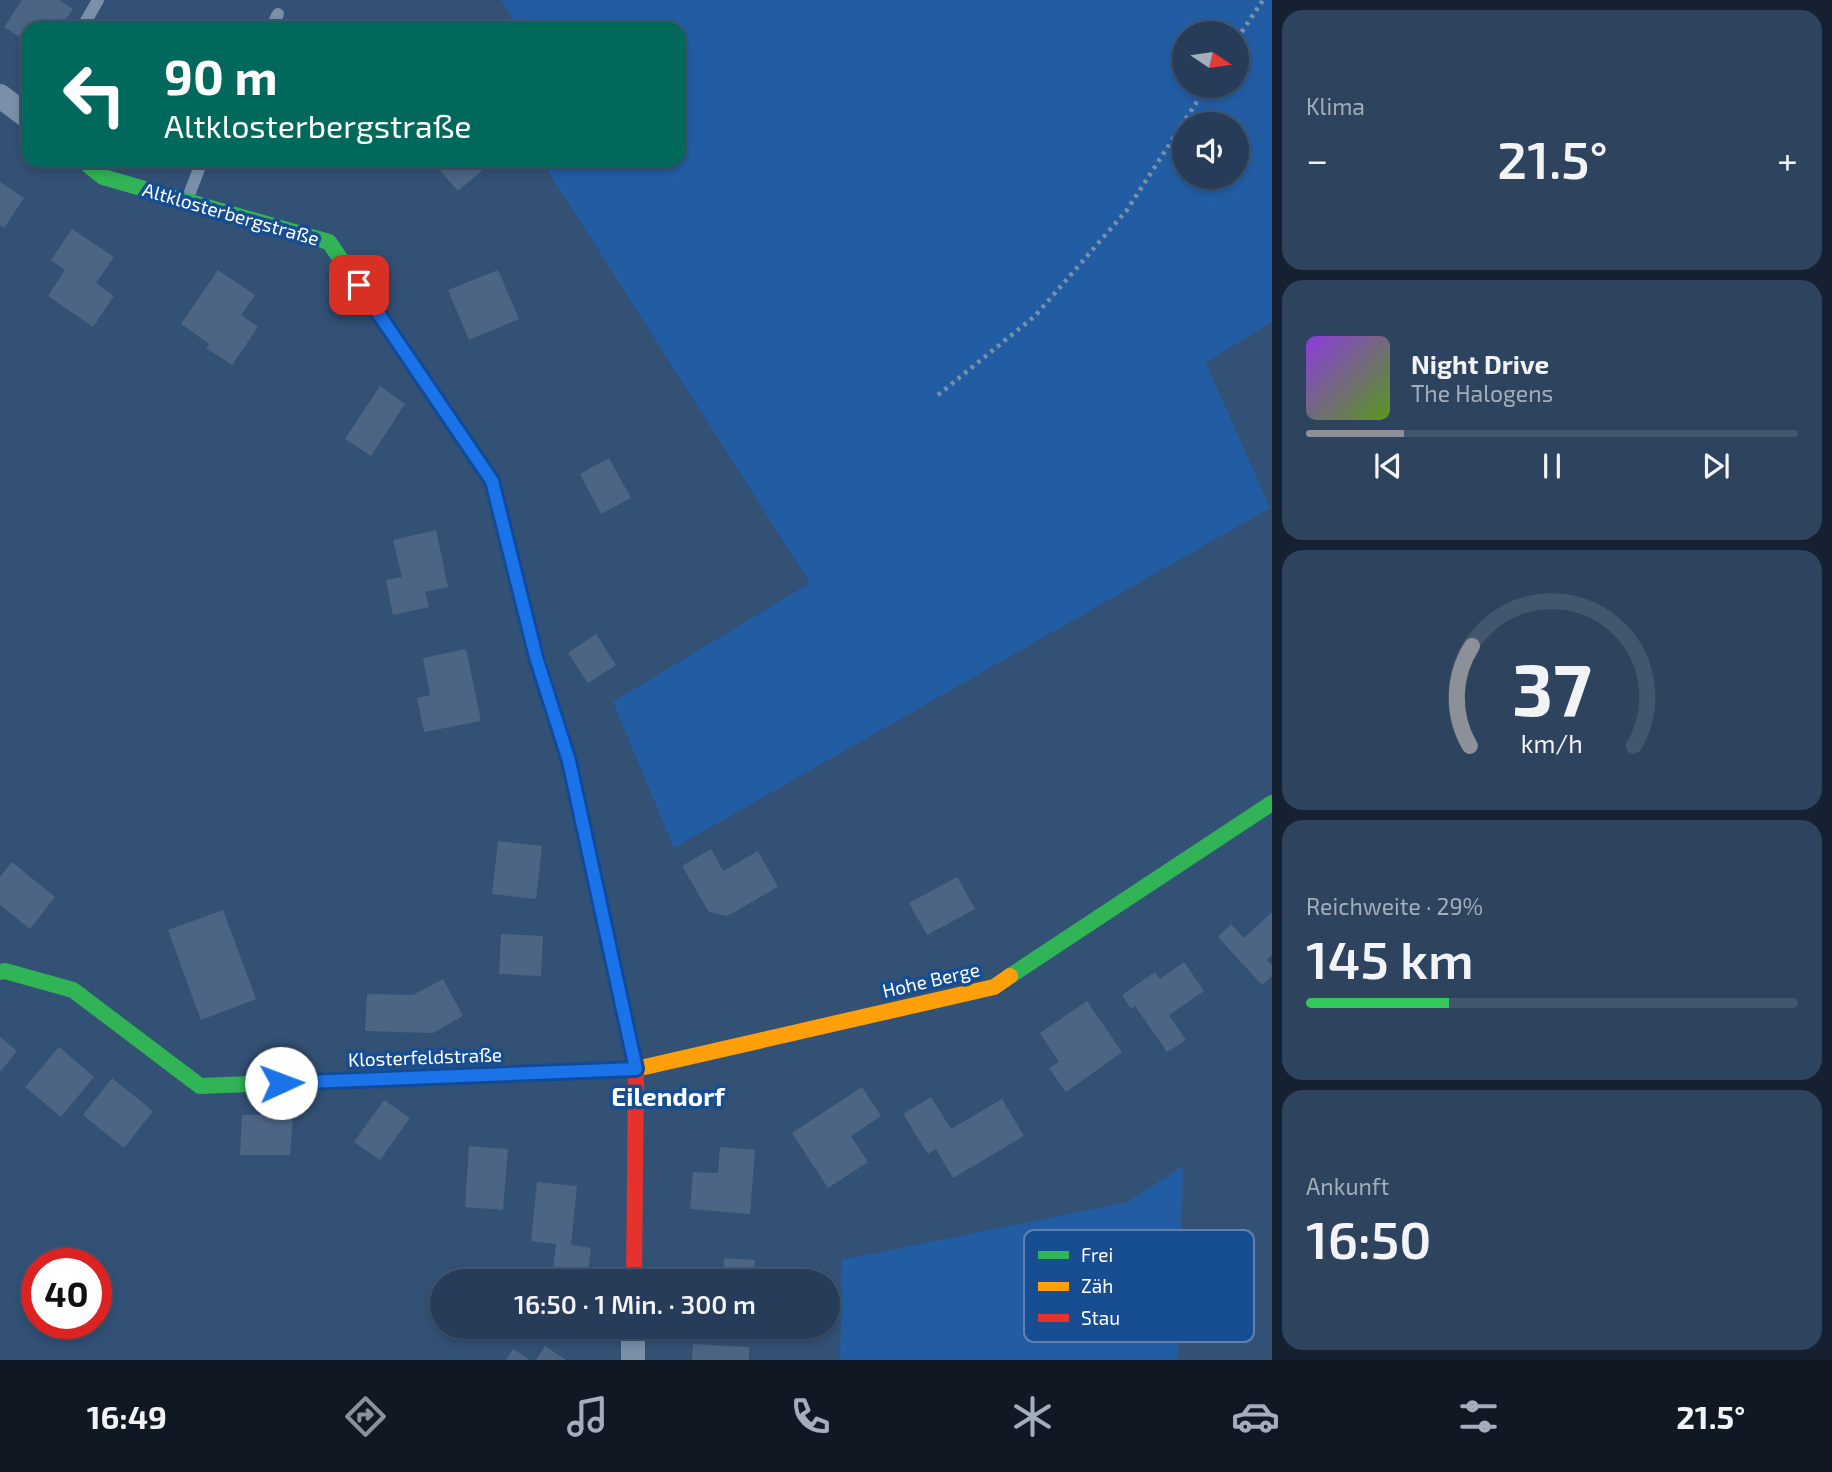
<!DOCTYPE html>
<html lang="de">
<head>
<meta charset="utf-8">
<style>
	body { margin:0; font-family:"Exo 2",sans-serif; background:#2e435e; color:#f1f3f6; height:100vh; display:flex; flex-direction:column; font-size:26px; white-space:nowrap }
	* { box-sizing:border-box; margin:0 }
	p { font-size:23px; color:#a4adba }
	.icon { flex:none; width:38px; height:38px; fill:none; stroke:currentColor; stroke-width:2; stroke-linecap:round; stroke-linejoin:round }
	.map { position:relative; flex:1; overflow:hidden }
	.drawer { display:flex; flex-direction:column; gap:10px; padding:10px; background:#152130; width:560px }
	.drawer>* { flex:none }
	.guide { position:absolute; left:21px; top:21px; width:665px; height:147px; border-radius:21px; box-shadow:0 4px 10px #0003,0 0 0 2px #42566e; background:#00695c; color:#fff; overflow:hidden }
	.needle { width:46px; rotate:103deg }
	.buttons { position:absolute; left:1172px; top:21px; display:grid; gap:14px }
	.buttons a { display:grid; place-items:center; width:77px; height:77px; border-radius:50%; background:#263c58; box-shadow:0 4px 10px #0003,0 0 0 2px #42566e; font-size:35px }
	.speed { position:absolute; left:21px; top:1248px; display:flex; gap:14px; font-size:35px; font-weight:700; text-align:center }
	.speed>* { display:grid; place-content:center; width:91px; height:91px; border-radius:50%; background:#263c58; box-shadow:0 4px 10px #0003,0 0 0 2px #42566e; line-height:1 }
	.speed .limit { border:10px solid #d22; background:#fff; color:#111 }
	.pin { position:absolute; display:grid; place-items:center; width:60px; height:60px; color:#fff; margin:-30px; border-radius:14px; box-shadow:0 4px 10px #0006 }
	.me { position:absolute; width:77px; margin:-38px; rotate:88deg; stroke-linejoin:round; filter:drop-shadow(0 0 5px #0008) }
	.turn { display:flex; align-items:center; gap:24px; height:147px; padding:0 28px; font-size:32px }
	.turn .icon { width:91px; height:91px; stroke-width:2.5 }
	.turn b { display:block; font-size:49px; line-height:60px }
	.big { font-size:52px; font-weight:600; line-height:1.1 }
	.drawer .tile { flex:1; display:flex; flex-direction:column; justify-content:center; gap:10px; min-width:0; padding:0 24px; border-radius:21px; background:#2e435e }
	.drawer .dial { align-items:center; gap:0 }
	.dial svg { height:182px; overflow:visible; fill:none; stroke:#42566e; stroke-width:7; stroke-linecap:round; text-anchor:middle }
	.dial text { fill:#f1f3f6; stroke:none }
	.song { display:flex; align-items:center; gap:21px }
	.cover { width:84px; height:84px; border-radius:10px; background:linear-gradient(135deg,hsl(270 70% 55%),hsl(90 70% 35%)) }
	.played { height:7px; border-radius:4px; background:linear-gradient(90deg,#8c9099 20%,#42566e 20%) }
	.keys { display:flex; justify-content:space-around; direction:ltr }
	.heat { display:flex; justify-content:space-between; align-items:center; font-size:38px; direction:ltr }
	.charge { height:10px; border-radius:5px; background:linear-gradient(90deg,#34c759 29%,#42566e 0) }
	.trip { position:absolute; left:430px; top:1269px; width:410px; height:70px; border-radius:35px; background:#263c58; box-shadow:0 4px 10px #0003,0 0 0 2px #42566e; font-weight:600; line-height:70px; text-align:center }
	.menu { display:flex; height:112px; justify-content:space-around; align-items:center; background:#0f1823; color:#a4adba }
	.menu .icon { width:49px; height:49px }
	.menu .current { color:#8c9099 }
	.menu b { font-size:32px; color:#f1f3f6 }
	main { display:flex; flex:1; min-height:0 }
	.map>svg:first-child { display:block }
	.green { fill:#225da4; fill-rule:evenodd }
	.building { fill:#4d6584 }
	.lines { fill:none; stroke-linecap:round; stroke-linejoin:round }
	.path { stroke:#7a90a8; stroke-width:4.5; stroke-dasharray:3.5 5; stroke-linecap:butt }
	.lane { stroke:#7a90a8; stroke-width:12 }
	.street { stroke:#7a90a8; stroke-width:24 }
	.fast { stroke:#30b455; stroke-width:16 }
	.slow { stroke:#ff9f0a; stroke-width:16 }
	.jam { stroke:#e5322d; stroke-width:16 }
	.route-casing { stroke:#114b97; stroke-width:18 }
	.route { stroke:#1a73e8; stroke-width:12 }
	.labels { text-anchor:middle; stroke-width:7; stroke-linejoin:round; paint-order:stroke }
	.street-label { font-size:19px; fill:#fff; stroke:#174d91 }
	.district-label { font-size:26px; font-weight:bold; fill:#fff; stroke:#174d91 }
	.key { fill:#174d91; stroke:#5d82b2; stroke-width:2 }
	.key-label { font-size:19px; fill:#fff }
</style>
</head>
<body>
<main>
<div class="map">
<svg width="1272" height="1360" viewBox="0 0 1272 1360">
	<rect width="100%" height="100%" fill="#335075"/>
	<!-- green -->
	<g class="green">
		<path d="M501 0H1272V321L1206 363 1270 508 674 848 613 702 810 583 542 161H679V28H519ZM1185 33H1237V86H1185ZM1185 124H1237V177H1185Z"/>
		<path d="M1183 1166 1178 1360H840L842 1260 1128 1202Z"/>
	</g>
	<!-- building -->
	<g class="building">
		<path d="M22 0H59L73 9 60 28H28V42L4 27Z"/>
		<path d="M432 161H480L486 167 458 191Z"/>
		<path d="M0 182 24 198 4 228 0 225Z"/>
		<path d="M72 229 114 257 96 283 114 296 93 327 48 296 65 270 51 260Z"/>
		<path d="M218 270 255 295 241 315 258 327 232 365 206 348 209 344 181 324Z"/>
		<path d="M498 270 519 319 469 340 448 290Z"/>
		<path d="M380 386 405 404 371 456 345 439Z"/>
		<path d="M609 458 631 498 601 514 580 474Z"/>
		<path d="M436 530 448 587 425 592 429 607 393 615 386 580 402 577 393 540Z"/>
		<path d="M596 634 616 665 588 683 568 653Z"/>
		<path d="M466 649 481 721 424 732 417 698 430 695 423 658Z"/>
		<path d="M498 841 542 846 536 899 492 894Z"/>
		<path d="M711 849 723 871 758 851 778 887 727 916 709 912 682 866Z"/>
		<path d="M12 862 55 897 30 929 0 905V877Z"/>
		<path d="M957 877 975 909 927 935 909 903Z"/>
		<path d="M223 910 256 999 201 1020 168 930Z"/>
		<path d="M1272 912V955L1267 960 1272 965V976L1262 985 1218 937 1231 924 1244 938Z"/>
		<path d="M501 934 543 936 541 976 499 974Z"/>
		<path d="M1184 962 1204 991 1169 1015 1186 1040 1167 1052 1135 1006 1131 1009 1122 995 1155 972 1160 979Z"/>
		<path d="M443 979 463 1016 433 1033 365 1031 367 994 413 995Z"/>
		<path d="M1087 1001 1122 1052 1066 1092 1049 1068 1059 1062 1040 1033Z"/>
		<path d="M0 1037 17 1051 0 1072Z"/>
		<path d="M59 1047 94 1077 61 1117 25 1087Z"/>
		<path d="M112 1078 153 1111 124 1148 83 1115Z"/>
		<path d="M862 1087 881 1116 851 1136 868 1162 828 1188 792 1133Z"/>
		<path d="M931 1097 951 1129 1002 1099 1024 1136 953 1178 936 1149 928 1154 903 1114Z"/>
		<path d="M384 1100 410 1118 380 1160 354 1142Z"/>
		<path d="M293 1114 290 1155H240L242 1115Z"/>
		<path d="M469 1146 508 1149 503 1210 465 1207Z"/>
		<path d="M720 1147 755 1150 750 1214 690 1209 693 1172 718 1173Z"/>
		<path d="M537 1182 577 1186 571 1245 591 1248 587 1281H552L556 1244 531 1241Z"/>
		<path d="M724 1258 755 1260 754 1281H723Z"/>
		<path d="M693 1344 749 1347V1360H692Z"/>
		<path d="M545 1346 566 1360H536Z"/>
		<path d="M513 1349 530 1360H506Z"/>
	</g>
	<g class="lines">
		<!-- path -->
		<g class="path">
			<path d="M1237 39 1263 0"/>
			<path d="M938 395 1035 316 1127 210 1207 86"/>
		</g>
		<!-- lane -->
		<g class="lane">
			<path d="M82 28 98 0"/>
			<path d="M271 28 278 14"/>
			<path d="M187 200 202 161"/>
		</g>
		<!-- street -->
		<g class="street">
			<path d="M0 96 28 117"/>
			<path d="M633 1360V1326"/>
		</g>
		<!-- fast -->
		<g class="fast">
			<path d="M83 161 103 177 329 242 369 301"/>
			<path d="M0 972 5 971 73 990 200 1086 499 1074"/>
			<path d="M1010 976 1272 803"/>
		</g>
		<!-- slow -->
		<g class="slow">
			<path d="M533 644 569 761 609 945"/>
			<path d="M499 1074 636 1069 994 987 1010 976"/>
		</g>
		<!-- jam -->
		<g class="jam">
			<path d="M369 301 492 481 533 644"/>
			<path d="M609 945 636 1069 634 1281"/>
		</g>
	</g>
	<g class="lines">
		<!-- route casing -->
		<g class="route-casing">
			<path id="route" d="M281 1083 636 1069 569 761 536 657 492 481 359 285"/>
		</g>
		<!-- route -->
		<use href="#route" class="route"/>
	</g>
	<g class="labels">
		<!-- street labels -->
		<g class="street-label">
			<text transform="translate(231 214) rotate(16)" y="7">Altklosterbergstraße</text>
			<text transform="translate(931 980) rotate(-13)" y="7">Hohe Berge</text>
			<text transform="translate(425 1057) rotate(-2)" y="7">Klosterfeldstraße</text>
		</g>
		<!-- district labels -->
		<g class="district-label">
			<text x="668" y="1106">Eilendorf</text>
		</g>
	</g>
	<!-- legend -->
	<rect x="1024" y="1230" width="230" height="112" rx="10" class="key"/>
	<rect x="1038" y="1251" width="31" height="8" fill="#30b455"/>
	<rect x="1038" y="1282" width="31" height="9" fill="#ff9f0a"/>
	<rect x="1038" y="1314" width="31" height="8" fill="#e5322d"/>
	<g class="key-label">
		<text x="1081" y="1262">Frei</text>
		<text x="1081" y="1293">Zäh</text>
		<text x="1081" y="1325">Stau</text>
	</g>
</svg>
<div class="buttons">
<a><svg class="needle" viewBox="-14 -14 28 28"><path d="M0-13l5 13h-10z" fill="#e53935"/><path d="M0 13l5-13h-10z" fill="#a4adba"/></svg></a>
<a><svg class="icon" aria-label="sound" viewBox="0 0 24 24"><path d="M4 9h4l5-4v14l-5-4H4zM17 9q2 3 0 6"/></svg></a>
</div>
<div class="speed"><div class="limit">40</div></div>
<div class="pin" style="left:359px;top:285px;background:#d93025"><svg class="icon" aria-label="arrive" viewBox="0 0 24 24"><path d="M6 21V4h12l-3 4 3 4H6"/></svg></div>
<svg class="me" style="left:281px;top:1083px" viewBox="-20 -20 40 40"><circle r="19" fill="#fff"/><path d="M0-13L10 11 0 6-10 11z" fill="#1a73e8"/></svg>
<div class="trip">16:50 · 1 Min. · 300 m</div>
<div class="guide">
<div class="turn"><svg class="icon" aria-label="left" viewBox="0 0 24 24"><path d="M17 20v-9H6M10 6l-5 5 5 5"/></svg><div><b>90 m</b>Altklosterbergstraße</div></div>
</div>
</div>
<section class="drawer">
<div class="tile"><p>Klima</p>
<div class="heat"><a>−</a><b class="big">21.5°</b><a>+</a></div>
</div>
<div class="tile">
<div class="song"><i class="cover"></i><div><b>Night Drive</b><p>The Halogens</p></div></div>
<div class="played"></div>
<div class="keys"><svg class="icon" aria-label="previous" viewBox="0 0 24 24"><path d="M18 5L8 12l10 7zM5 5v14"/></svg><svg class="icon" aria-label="pause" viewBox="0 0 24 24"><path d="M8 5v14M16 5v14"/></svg><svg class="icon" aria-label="next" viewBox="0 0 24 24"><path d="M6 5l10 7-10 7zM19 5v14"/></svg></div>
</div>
<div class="tile dial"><svg viewBox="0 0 100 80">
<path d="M14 69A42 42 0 1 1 86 69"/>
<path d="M14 69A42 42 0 0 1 15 25" stroke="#8c9099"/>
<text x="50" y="56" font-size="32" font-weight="700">37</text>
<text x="50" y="72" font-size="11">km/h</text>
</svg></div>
<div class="tile"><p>Reichweite · 29%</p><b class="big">145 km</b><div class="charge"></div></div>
<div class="tile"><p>Ankunft</p><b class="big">16:50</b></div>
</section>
</main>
<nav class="menu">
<b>16:49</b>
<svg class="icon current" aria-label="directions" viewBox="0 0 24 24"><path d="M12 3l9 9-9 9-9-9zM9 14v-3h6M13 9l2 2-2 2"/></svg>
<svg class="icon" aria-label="music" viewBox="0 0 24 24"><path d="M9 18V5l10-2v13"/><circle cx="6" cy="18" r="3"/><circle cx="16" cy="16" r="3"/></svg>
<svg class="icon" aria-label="phone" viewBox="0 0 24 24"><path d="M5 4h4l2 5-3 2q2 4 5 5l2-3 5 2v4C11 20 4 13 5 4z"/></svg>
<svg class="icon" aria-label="climate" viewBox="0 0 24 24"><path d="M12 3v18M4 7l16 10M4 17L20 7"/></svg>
<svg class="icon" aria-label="car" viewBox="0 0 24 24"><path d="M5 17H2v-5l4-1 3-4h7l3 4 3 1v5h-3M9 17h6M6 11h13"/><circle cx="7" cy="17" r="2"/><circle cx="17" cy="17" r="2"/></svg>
<svg class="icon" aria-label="filters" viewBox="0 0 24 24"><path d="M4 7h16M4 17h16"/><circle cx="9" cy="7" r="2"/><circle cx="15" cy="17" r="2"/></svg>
<b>21.5°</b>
</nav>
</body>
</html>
